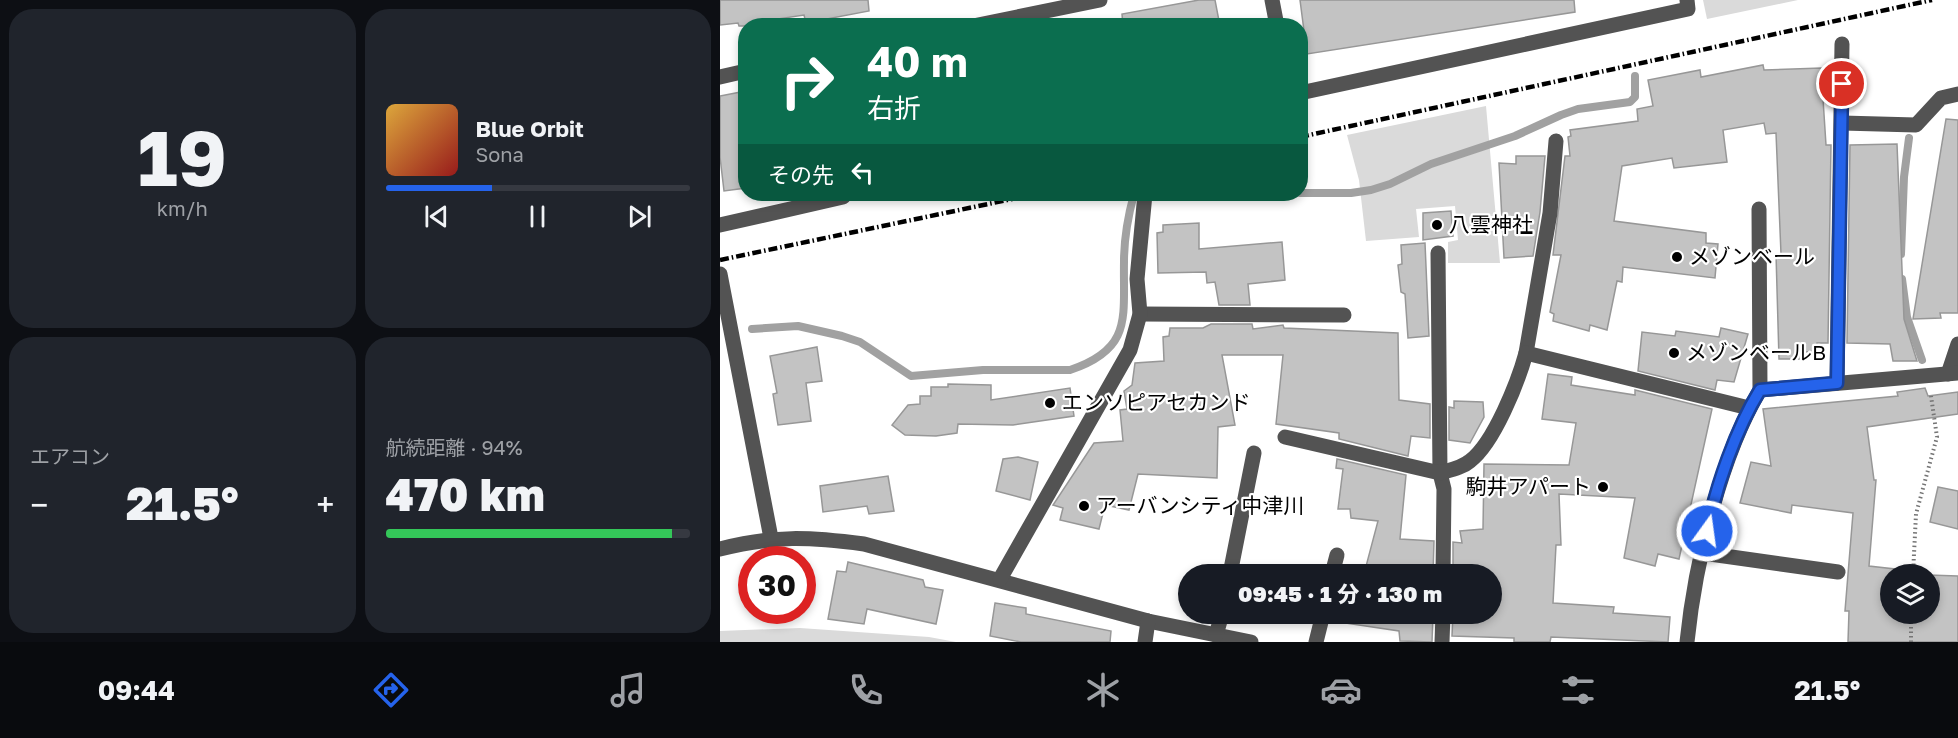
<!DOCTYPE html>
<html lang="ja">
<head>
<meta charset="utf-8">
<style>
	body { margin:0; font-family:"Golos Text","Noto Sans JP",sans-serif; background:#20242c; color:#f1f3f6; height:100vh; display:flex; flex-direction:column; font-size:22px; white-space:nowrap }
	* { box-sizing:border-box; margin:0 }
	p { font-size:20px; color:#9ea1a6 }
	.icon { flex:none; width:33px; height:33px; fill:none; stroke:currentColor; stroke-width:2; stroke-linecap:round; stroke-linejoin:round }
	.map { position:relative; flex:1; overflow:hidden }
	.side { display:flex; flex-direction:column; gap:9px; padding:9px; background:#0d0f14; width:720px }
	.side>* { flex:none }
	.banner { position:absolute; left:18px; top:18px; width:570px; height:183px; border-radius:24px; box-shadow:0 3px 9px #0003; background:#0b6e4f; color:#fff; overflow:hidden }
	.controls { position:absolute; left:1160px; top:564px; display:grid; gap:12px }
	.controls a { display:grid; place-items:center; width:60px; height:60px; border-radius:50%; background:#171b24; box-shadow:0 3px 9px #0003; font-size:30px }
	.speed { position:absolute; left:18px; top:546px; display:flex; gap:12px; font-size:30px; font-weight:700; text-align:center }
	.speed>* { display:grid; place-content:center; width:78px; height:78px; border-radius:50%; background:#171b24; box-shadow:0 3px 9px #0003; line-height:1 }
	.speed .limit { border:9px solid #d22; background:#fff; color:#111 }
	.pin { position:absolute; display:grid; place-items:center; width:51px; height:51px; color:#fff; margin:-26px; border:3px solid #fff; border-radius:50%; box-shadow:0 2px 6px #0007 }
	.me { position:absolute; width:66px; margin:-33px; rotate:14deg; stroke-linejoin:round; filter:drop-shadow(0 0 4px #0008) }
	.turn { display:flex; align-items:center; gap:21px; height:126px; padding:0 30px; font-size:27px }
	.turn .icon { width:78px; height:78px; stroke-width:2.5 }
	.turn b { display:block; font-size:42px; line-height:51px }
	.then { display:flex; align-items:center; height:57px; padding:0 30px; background:#0003; gap:12px; font-size:22px }
	.big { font-size:45px; font-weight:800; line-height:1.1 }
	.side .card { flex:1; display:flex; flex-direction:column; justify-content:center; gap:9px; min-width:0; padding:0 21px; border-radius:24px; background:#20242c }
	.side .dial { align-items:center; gap:0 }
	.dial b { font-size:78px; line-height:1 }
	.song { display:flex; align-items:center; gap:18px }
	.cover { width:72px; height:72px; border-radius:9px; background:linear-gradient(135deg,hsl(40 70% 55%),hsl(0 70% 35%)) }
	.played { height:6px; border-radius:3px; background:linear-gradient(90deg,#2563eb 35%,#363941 35%) }
	.keys { display:flex; justify-content:space-around; direction:ltr }
	.heat { display:flex; justify-content:space-between; align-items:center; font-size:33px; direction:ltr }
	.charge { height:9px; border-radius:4px; background:linear-gradient(90deg,#34c759 94%,#363941 0) }
	.side .tiles { flex:1; display:grid; gap:9px; grid-template-columns:repeat(2,1fr) }
	.trip { position:absolute; left:458px; top:564px; width:324px; height:60px; border-radius:30px; background:#171b24; box-shadow:0 3px 9px #0003; font-weight:800; line-height:60px; text-align:center }
	.tab-bar { display:flex; height:96px; justify-content:space-around; align-items:center; background:#090b0e; color:#9ea1a6 }
	.tab-bar .icon { width:42px; height:42px }
	.tab-bar .active { color:#2563eb }
	.tab-bar b { font-size:27px; color:#f1f3f6 }
	main { display:flex; flex:1; min-height:0 }
	.map>svg:first-child { display:block }
	.green { fill:#dadada }
	.lines { fill:none; stroke-linecap:round; stroke-linejoin:round }
	.stream { stroke:#a1a1a1; stroke-width:8 }
	.building { fill:#c3c3c3; stroke:#979797; stroke-width:1.5 }
	.path { stroke:#757575; stroke-width:4; stroke-dasharray:1.5 3; stroke-linecap:butt }
	.minor { stroke:#535353; stroke-width:15 }
	.rail { stroke:#000; stroke-width:4.5; stroke-dasharray:9 3 1.5 3; stroke-linecap:butt }
	.route-casing { stroke:#184099; stroke-width:15 }
	.route { stroke:#2563eb; stroke-width:10 }
	.poi-dot { fill:#000; stroke:#fff; stroke-width:2 }
	.labels { text-anchor:middle; stroke-width:4.5; stroke-linejoin:round; paint-order:stroke }
	.poi-label { font-size:21px; fill:#000; stroke:#fff; text-anchor:start }
</style>
</head>
<body>
<main>
<section class="side">
<div class="tiles">
<div class="card dial"><b>19</b><p>km/h</p></div>
<div class="card">
<div class="song"><i class="cover"></i><div><b>Blue Orbit</b><p>Sona</p></div></div>
<div class="played"></div>
<div class="keys"><svg class="icon" aria-label="previous" viewBox="0 0 24 24"><path d="M18 5L8 12l10 7zM5 5v14"/></svg><svg class="icon" aria-label="pause" viewBox="0 0 24 24"><path d="M8 5v14M16 5v14"/></svg><svg class="icon" aria-label="next" viewBox="0 0 24 24"><path d="M6 5l10 7-10 7zM19 5v14"/></svg></div>
</div>
<div class="card"><p>エアコン</p>
<div class="heat"><a>−</a><b class="big">21.5°</b><a>+</a></div>
</div>
<div class="card"><p>航続距離 · 94%</p><b class="big">470 km</b><div class="charge"></div></div>
</div>
</section>
<div class="map">
<svg width="1238" height="642" viewBox="0 0 1238 642">
	<rect width="100%" height="100%" fill="#fff"/>
	<!-- green -->
	<g class="green">
		<path d="M983 0H1078L987 19Z"/>
		<path d="M766 106 780 263H728V242L738 240 735 206 696 209 699 237 646 241 639 180 627 135Z"/>
		<path d="M80 628 209 637 236 642H0V631Z"/>
	</g>
	<g class="lines">
		<!-- stream -->
		<g class="stream">
			<path d="M580 193H631L651 190 670 184 711 164 795 136 841 115 858 109 910 102 915 97V76"/>
			<path d="M1181 254 1184 177 1189 138"/>
			<path d="M1182 279 1187 317 1202 360"/>
			<path d="M32 329 78 326 122 336 140 342 191 376 263 370H350C413 349 403 317 404 262 404 240 408 216 414 194"/>
		</g>
	</g>
	<!-- building -->
	<g class="building">
		<path d="M0 0H148L149 11 86 23 84 15 44 21 45 26H19L18 23 0 25Z"/>
		<path d="M479 0H495L500 26H403L402 14Z"/>
		<path d="M580 0H854L855 12 587 54Z"/>
		<path d="M1043 65 1044 70 1101 68 1106 145H1111L1108 343H1097V351L1085 352V359H1059L1056 254H1061L1056 133 1046 134 1044 123 1003 130 1007 162 954 168 952 158 902 166 894 221 986 233V243L998 244 995 278 903 267 902 282 897 281 887 330 870 325 869 331 833 321 834 314 830 312 841 255H833L845 156H850L848 137 851 136 850 130 918 121 917 109 933 106 928 80 980 70 981 77Z"/>
		<path d="M26 91V188L4 191 0 157V96Z"/>
		<path d="M1226 119 1238 120V313H1220L1221 318 1193 319Z"/>
		<path d="M1177 144 1184 319 1197 361H1173L1170 344 1127 343 1130 145Z"/>
		<path d="M796 156H825L820 212 813 256 784 258 779 163 796 164Z"/>
		<path d="M731 211 733 236 703 240V213Z"/>
		<path d="M479 223V249L562 242 565 280 528 284 530 305H499L495 282 487 283 486 272 438 273 437 233 443 232V225Z"/>
		<path d="M705 243 709 336 688 338 685 294 681 292 678 265 682 264 681 245Z"/>
		<path d="M491 324H532L533 329 563 325 564 328 678 333 679 400 710 404V438L691 436 688 456 619 439V433L556 424 563 355H502L515 425 498 427 497 478 418 474 409 510 385 505 379 529 340 520 343 508 333 505 374 443 403 441 400 410 407 409 404 391 412 385 415 363 444 361 443 337 449 336 450 328H483Z"/>
		<path d="M1001 328 1028 334 1014 382 997 380 995 390 918 371 922 332 955 336 956 331 999 337Z"/>
		<path d="M97 347 102 381 86 383 91 421 58 425 53 394 57 393 50 356Z"/>
		<path d="M828 374 852 377 851 385 915 395V390L992 409 959 559 938 554 935 566 904 558 915 498 839 494 841 545H836L833 603 894 607 893 613 950 617 948 642 831 637 830 642H794V638L732 636 733 614H771V574H733V542L742 543 740 531 763 529 764 464 849 465 856 423 822 419Z"/>
		<path d="M228 384 271 385V400L350 388 354 416 293 425 238 424 237 433 216 436 185 435 172 425 188 405 200 404V396H211V387H228Z"/>
		<path d="M1205 388 1208 396 1238 392V414L1147 427 1154 480H1156L1149 566 1175 569V574H1192H1170V614H1209V575L1238 576V642H1128L1129 611H1125L1133 513 1072 505 1071 513 1020 503 1031 462 1051 466 1043 409 1178 396 1177 392Z"/>
		<path d="M734 401 763 402 764 417 750 443 729 440V407L734 408Z"/>
		<path d="M298 457 318 462 310 500 276 491 283 459Z"/>
		<path d="M617 459 686 475 680 539 714 541 713 574H624L625 571 644 574 658 521 631 518 630 509H618L623 469 616 468Z"/>
		<path d="M168 476 174 511 149 514 147 506 103 512 100 486Z"/>
		<path d="M1218 487 1238 491V529L1210 522Z"/>
		<path d="M128 562 203 580 205 587 223 590 216 624 147 609 144 624 108 619 117 571 126 572Z"/>
		<path d="M275 603 306 608V614L391 631 390 642H301L270 636Z"/>
		<path d="M620 614H713L712 642 680 641 679 631 618 622Z"/>
	</g>
	<g class="lines">
		<!-- path -->
		<g class="path">
			<path d="M1193 574 1196 514 1217 437 1211 396"/>
			<path d="M1191 642V614"/>
		</g>
		<!-- minor -->
		<g class="minor">
			<path d="M552 0 557 26"/>
			<path d="M253 26 380 0"/>
			<path d="M0 77 26 71"/>
			<path d="M580 93 968 9 967 0"/>
			<path d="M1122 123 1196 125 1221 98 1238 94"/>
			<path d="M0 225 123 197 126 194"/>
			<path d="M718 253 720 473 724 489 723 574"/>
			<path d="M0 274 51 538"/>
			<path d="M420 314 624 315"/>
			<path d="M806 353 830 213 836 141"/>
			<path d="M1228 374 1238 344"/>
			<path d="M1117 383 1122 44"/>
			<path d="M1040 390 1238 373"/>
			<path d="M565 437 720 473C730 470 742 468 750 461 774 443 798 382 806 353L1029 408"/>
			<path d="M0 549C55 535 89 537 144 544L428 621 531 642"/>
			<path d="M983 553 1118 572"/>
			<path d="M510 574 534 453"/>
			<path d="M612 574 617 555"/>
			<path d="M280 579 410 350 420 314 417 279 425 194"/>
			<path d="M496 635 502 614"/>
			<path d="M425 642 428 621"/>
			<path d="M596 642 603 614"/>
			<path d="M722 642 723 614"/>
			<path d="M967 642C975 564 1000 457 1040 390L1039 209"/>
		</g>
		<!-- rail -->
		<g class="rail">
			<path d="M580 137 1212 0"/>
			<path d="M0 260 316 194"/>
		</g>
	</g>
	<g class="lines">
		<!-- route casing -->
		<g class="route-casing">
			<path id="route" d="M987 531C996 486 1016 429 1040 390L1117 383 1122 84"/>
		</g>
		<!-- route -->
		<use href="#route" class="route"/>
	</g>
	<!-- markers -->
	<g class="poi-dot">
		<circle cx="717" cy="225" r="6"/>
		<circle cx="957" cy="257" r="6"/>
		<circle cx="954" cy="353" r="6"/>
		<circle cx="330" cy="403" r="6"/>
		<circle cx="883" cy="487" r="6"/>
		<circle cx="364" cy="506" r="6"/>
	</g>
	<g class="labels">
		<!-- poi labels -->
		<g class="poi-label">
			<text x="729" y="232">八雲神社</text>
			<text x="969" y="264">メゾンベール</text>
			<text x="966" y="360">メゾンベールB</text>
			<text x="342" y="410">エンソピアセカンド</text>
			<text x="871" y="494" text-anchor="end">駒井アパート</text>
			<text x="376" y="513">アーバンシティ中津川</text>
		</g>
	</g>
</svg>
<div class="controls">
<a><svg class="icon" aria-label="layers" viewBox="0 0 24 24"><path d="M12 4l9 5-9 5-9-5zM3 14l9 5 9-5"/></svg></a>
</div>
<div class="speed"><div class="limit">30</div></div>
<div class="pin" style="left:1122px;top:84px;background:#d93025"><svg class="icon" aria-label="arrive" viewBox="0 0 24 24"><path d="M6 21V4h12l-3 4 3 4H6"/></svg></div>
<svg class="me" style="left:987px;top:531px" viewBox="-20 -20 40 40"><circle r="17" fill="#2563eb" stroke="#fff" stroke-width="3"/><path d="M0-11L8 9 0 5-8 9z" fill="#fff"/></svg>
<div class="trip">09:45 · 1 分 · 130 m</div>
<div class="banner">
<div class="turn"><svg class="icon" aria-label="right" viewBox="0 0 24 24"><path d="M7 20v-9h11M14 6l5 5-5 5"/></svg><div><b>40 m</b>右折</div></div>
<div class="then">その先<svg class="icon" aria-label="left" viewBox="0 0 24 24"><path d="M17 20v-9H6M10 6l-5 5 5 5"/></svg></div>
</div>
</div>
</main>
<nav class="tab-bar">
<b>09:44</b>
<svg class="icon active" aria-label="directions" viewBox="0 0 24 24"><path d="M12 3l9 9-9 9-9-9zM9 14v-3h6M13 9l2 2-2 2"/></svg>
<svg class="icon" aria-label="music" viewBox="0 0 24 24"><path d="M9 18V5l10-2v13"/><circle cx="6" cy="18" r="3"/><circle cx="16" cy="16" r="3"/></svg>
<svg class="icon" aria-label="phone" viewBox="0 0 24 24"><path d="M5 4h4l2 5-3 2q2 4 5 5l2-3 5 2v4C11 20 4 13 5 4z"/></svg>
<svg class="icon" aria-label="climate" viewBox="0 0 24 24"><path d="M12 3v18M4 7l16 10M4 17L20 7"/></svg>
<svg class="icon" aria-label="car" viewBox="0 0 24 24"><path d="M5 17H2v-5l4-1 3-4h7l3 4 3 1v5h-3M9 17h6M6 11h13"/><circle cx="7" cy="17" r="2"/><circle cx="17" cy="17" r="2"/></svg>
<svg class="icon" aria-label="filters" viewBox="0 0 24 24"><path d="M4 7h16M4 17h16"/><circle cx="9" cy="7" r="2"/><circle cx="15" cy="17" r="2"/></svg>
<b>21.5°</b>
</nav>
</body>
</html>
